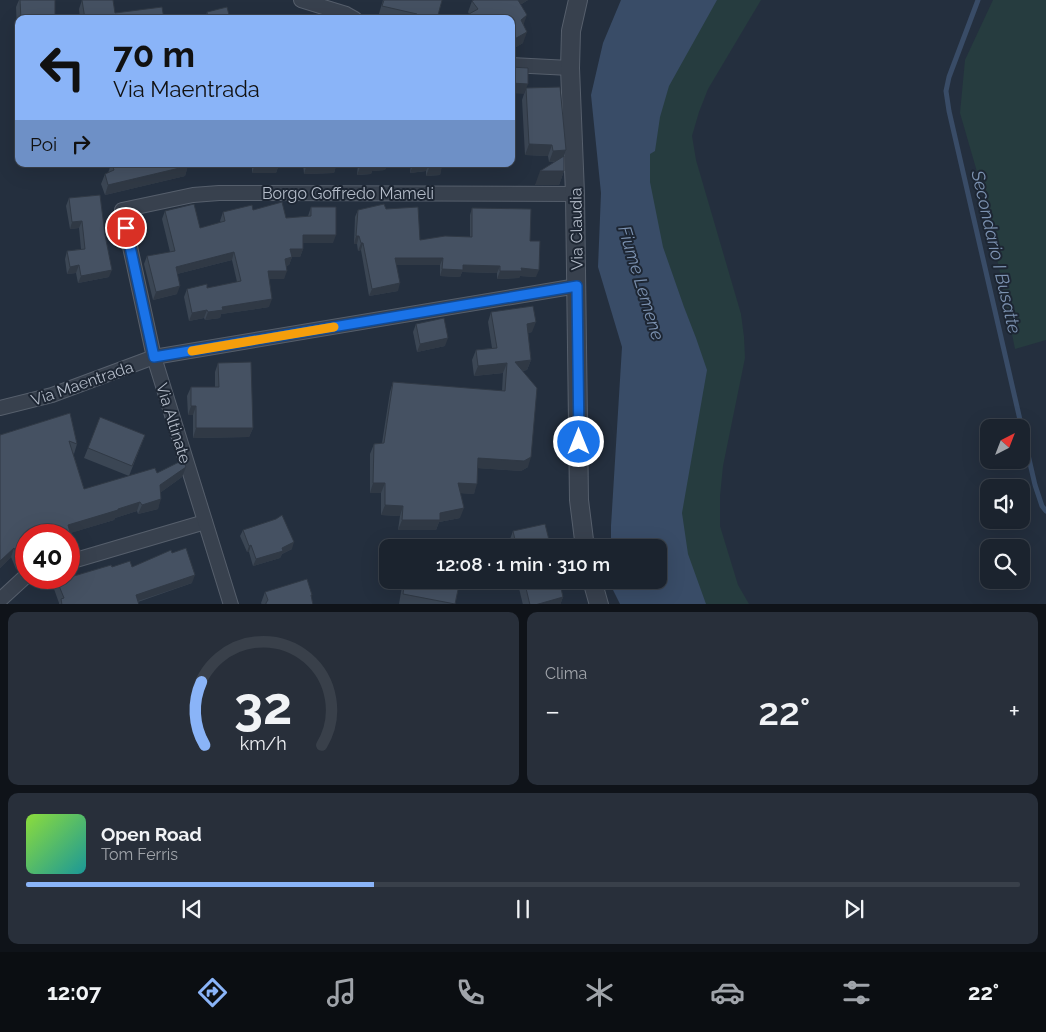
<!DOCTYPE html>
<html lang="it">
<head>
<meta charset="utf-8">
<style>
	body { margin:0; font-family:Raleway,sans-serif; background:#282f3a; color:#f1f3f6; height:100vh; display:flex; flex-direction:column; font-size:19px; white-space:nowrap }
	* { box-sizing:border-box; margin:0 }
	p { font-size:16px; color:#a0a4aa }
	.icon { flex:none; width:28px; height:28px; fill:none; stroke:currentColor; stroke-width:2; stroke-linecap:round; stroke-linejoin:round }
	.map { position:relative; height:604px; overflow:hidden }
	.side { display:flex; flex-direction:column; gap:8px; padding:8px; background:#0f1319; flex:1 }
	.side>* { flex:none }
	.top-card { position:absolute; left:15px; top:15px; width:500px; height:152px; border-radius:10px; box-shadow:0 5px 20px #0002,0 0 0 1px #39404a; background:#8ab4f8; color:#111; overflow:hidden }
	.needle { width:32px; rotate:42deg }
	.controls { position:absolute; left:980px; top:419px; display:grid; gap:10px }
	.controls a { display:grid; place-items:center; width:50px; height:50px; border-radius:10px; background:#1b232e; box-shadow:0 5px 20px #0002,0 0 0 1px #39404a; font-size:25px }
	.speed { position:absolute; left:15px; top:524px; display:flex; gap:10px; font-size:25px; font-weight:700; text-align:center }
	.speed>* { display:grid; place-content:center; width:65px; height:65px; border-radius:50%; background:#1b232e; box-shadow:0 5px 20px #0002,0 0 0 1px #39404a; line-height:1 }
	.speed .limit { border:8px solid #d22; background:#fff; color:#111 }
	.pin { position:absolute; display:grid; place-items:center; width:42px; height:42px; color:#fff; margin:-21px; border:2px solid #fff; border-radius:50%; box-shadow:0 1px 5px #0007 }
	.me { position:absolute; width:55px; margin:-28px; rotate:0deg; stroke-linejoin:round; filter:drop-shadow(0 0 4px #0008) }
	.turn { display:flex; align-items:center; gap:18px; height:105px; padding:0 15px; font-size:22px }
	.turn .icon { width:65px; height:65px; stroke-width:2.5 }
	.turn b { display:block; font-size:35px; line-height:42px }
	.then { display:flex; align-items:center; height:48px; padding:0 15px; background:#0003; gap:10px; font-size:19px }
	.big { font-size:38px; font-weight:600; line-height:1.1 }
	.side .card { flex:1; display:flex; flex-direction:column; justify-content:center; gap:8px; min-width:0; padding:0 18px; border-radius:10px; background:#282f3a }
	.side .dial { align-items:center; gap:0 }
	.dial svg { height:130px; overflow:visible; fill:none; stroke:#39404a; stroke-width:7; stroke-linecap:round; text-anchor:middle }
	.dial text { fill:#f1f3f6; stroke:none }
	.song { display:flex; align-items:center; gap:15px }
	.cover { width:60px; height:60px; border-radius:8px; background:linear-gradient(135deg,hsl(90 70% 55%),hsl(180 70% 35%)) }
	.played { height:5px; border-radius:2px; background:linear-gradient(90deg,#8ab4f8 35%,#39404a 35%) }
	.keys { display:flex; justify-content:space-around; direction:ltr }
	.heat { display:flex; justify-content:space-between; align-items:center; font-size:28px; direction:ltr }
	.side .tiles { flex:1; display:grid; gap:8px; grid-template-columns:1fr 1fr }
	.card:last-child { grid-column:span 2 }
	.trip { position:absolute; left:379px; top:539px; width:288px; height:50px; border-radius:10px; background:#1b232e; box-shadow:0 5px 20px #0002,0 0 0 1px #39404a; font-weight:600; line-height:50px; text-align:center }
	.tabs { display:flex; height:80px; justify-content:space-around; align-items:center; background:#0b0e12; color:#a0a4aa }
	.tabs .icon { width:35px; height:35px }
	.tabs .current { color:#8ab4f8 }
	.tabs b { font-size:22px; color:#f1f3f6 }
	.map>svg:first-child { display:block }
	.green { fill:#263c3f }
	.water { fill:#394c67 }
	.lines { fill:none; stroke-linecap:round; stroke-linejoin:round }
	.stream { stroke:#394c67; stroke-width:5 }
	.minor-casing { stroke:#565f6c; stroke-width:16 }
	.tertiary-casing { stroke:#565f6c; stroke-width:20 }
	.minor { stroke:#38414e; stroke-width:14 }
	.tertiary { stroke:#38414e; stroke-width:18 }
	.wall { fill:#3b4654 }
	.shaded-wall { fill:#303945 }
	.building { fill:#455162; stroke:#303945 }
	.route-casing { stroke:#114b97; stroke-width:12 }
	.route { stroke:#1a73e8; stroke-width:9 }
	.slow { stroke:#f59e0b; stroke-width:9 }
	.labels { text-anchor:middle; stroke-width:4; stroke-linejoin:round; paint-order:stroke }
	.street-label { font-size:16px; fill:#b4bcc9; stroke:#1d2633 }
	.water-label { font-size:18px; font-style:italic; fill:#7c92b1; stroke:#1d2633 }
</style>
</head>
<body>
<div class="map">
<svg width="1046" height="605" viewBox="0 0 1046 605">
	<rect width="100%" height="100%" fill="#242f3e"/>
	<!-- green -->
	<g class="green">
		<path d="M645 0H761L708 89 699 112 692 136 696 160 741 314 744 337 745 358 723 466 720 496V526L738 585 749 604H646L658 580V548L649 335Z"/>
		<path d="M993 0H1046V340L1015 349 986 203 960 113 965 60Z"/>
	</g>
	<!-- water -->
	<path class="water" d="M621 0H717L669 86 660 117 655 151 650 154V182L663 247 684 307 696 338 707 370 682 513 688 554 706 604H620L611 586V580H658V548L611 547V526L622 347 598 267 601 193 591 95 603 43Z"/>
	<g class="lines">
		<!-- stream -->
		<path class="stream" d="M978 0 949 77 946 91 949 111 1035 485 1042 506 1046 511"/>
		<!-- minor casing -->
		<g class="minor-casing">
			<g id="minor">
				<path d="M301 0 346 14 355 19"/>
				<path d="M511 65 570 68"/>
				<path d="M0 408 52 395 154 357 577 286"/>
				<path d="M69 562 205 522"/>
				<path d="M0 600 26 576"/>
				<path d="M231 605 154 357 122 210 193 195 219 193 575 194"/>
			</g>
		</g>
		<!-- tertiary casing -->
		<g class="tertiary-casing">
			<g id="tertiary">
				<path d="M578 0 571 31 570 68 575 194 579 500 585 548"/>
				<path d="M592 580 599 605"/>
			</g>
		</g>
		<!-- minor -->
		<use href="#minor" class="minor"/>
		<!-- tertiary -->
		<use href="#tertiary" class="tertiary"/>
	</g>
	<!-- wall -->
	<g class="wall">
		<path d="M19 0H55V19H19V30H17L16 7Z"/>
		<path d="M82 0 115 13 164 19H80L79 9Z"/>
		<path d="M383 0H442L437 19H385L378 17Z"/>
		<path d="M474 0H528L520 5 524 25 523 43 511 50V19H468L469 14 468 12 472 1Z"/>
		<path d="M207 12 230 19H205Z"/>
		<path d="M526 88 566 150 564 156V171L559 185H535L555 162H549L548 156 525 155 522 100Z"/>
		<path d="M111 164H194L188 165 185 176 105 195 101 184 105 174 108 173Z"/>
		<path d="M252 164H279L276 173H252Z"/>
		<path d="M303 164H336V166L334 173 304 174Z"/>
		<path d="M358 164H387L385 170 372 171 371 174 357 175Z"/>
		<path d="M411 164H442L440 175 426 176V171L410 173Z"/>
		<path d="M100 195 109 277 78 283 76 273 67 274 65 259 67 251 81 249 79 228 70 229 66 206 69 198Z"/>
		<path d="M311 207 333 243H303V249L300 257H292L289 265 286 266 284 279H269V307L221 314 220 318 205 320 204 318 189 321 184 297 187 289 207 288 237 282 232 260 177 274V294L153 300 144 264 147 256 170 252 162 219 165 211 200 228 221 223 220 221 223 212 253 210 286 218 308 216Z"/>
		<path d="M472 208 530 241 536 277 520 276 519 278 497 279V273L462 272 460 277 440 276V265H397L398 291 369 296 361 250 358 251 357 244H354L355 217 358 210 386 209 420 240 470 237V215Z"/>
		<path d="M491 312 532 332 528 333 531 360 527 370 522 371 528 467 521 471 478 468 474 494 461 493 460 518 439 522 436 530H398L400 516 381 515V493H370V454L374 444 382 443 390 392 393 382 502 391 503 373 474 376 472 360 476 350 492 348 488 322Z"/>
		<path d="M416 324 445 346 417 352 413 332Z"/>
		<path d="M218 363 253 428 249 437 193 438V415H188L187 396 191 387H215V372Z"/>
		<path d="M70 413 77 444 74 454 73 453 84 489 157 473 182 477 161 492 158 509 138 514 137 511 115 518 114 520 70 533 73 543 69 553V535H26V566L16 569 11 557 0 568V435Z"/>
		<path d="M145 435 129 476 84 458 88 448Z"/>
		<path d="M243 530 292 549 282 554 280 558 253 566 249 552H247L240 536Z"/>
		<path d="M513 531 551 548H510L509 542Z"/>
		<path d="M172 553 192 583 138 602 139 605H59V603L54 589 57 581 112 567H132Z"/>
		<path d="M403 580H460L455 605 399 604Z"/>
		<path d="M517 580H559L563 597 560 605H523Z"/>
		<path d="M265 592 311 597 313 605H262L261 603Z"/>
	</g>
	<!-- shaded-wall -->
	<g class="shaded-wall">
		<path d="M516 0H528L513 9Z"/>
		<path d="M527 15 523 26 521 20Z"/>
		<path d="M55 16V19H47V17Z"/>
		<path d="M527 32 523 43 511 50V41Z"/>
		<path d="M511 83 528 84 524 94 511 93Z"/>
		<path d="M529 144 552 145 548 156 525 155Z"/>
		<path d="M566 150 562 161 549 162 553 151Z"/>
		<path d="M217 164H229L216 166Z"/>
		<path d="M255 164H279L276 173H252Z"/>
		<path d="M374 164H387L385 170 372 171 371 174 357 175 360 167Z"/>
		<path d="M429 164 426 171 410 173 413 165Z"/>
		<path d="M188 166 185 176 105 195 108 185Z"/>
		<path d="M336 166 334 173 304 174 306 167Z"/>
		<path d="M442 167 440 175 426 176 429 168Z"/>
		<path d="M540 171H564L559 185H535Z"/>
		<path d="M82 221 79 228 70 229 72 222Z"/>
		<path d="M303 235H336L333 243H300Z"/>
		<path d="M356 236H359L357 244H354Z"/>
		<path d="M361 243H363L361 250 358 251Z"/>
		<path d="M290 249H303L300 257H292L289 265 282 267Z"/>
		<path d="M234 252 232 260 173 275 176 267Z"/>
		<path d="M395 258H443L440 265H392Z"/>
		<path d="M79 265 76 273 67 274 70 267Z"/>
		<path d="M463 265 500 266 497 273 462 272 460 277 440 276 442 269Z"/>
		<path d="M521 268 539 270 536 277 520 276 519 278 497 279 500 271Z"/>
		<path d="M112 270 109 277 78 283 81 276Z"/>
		<path d="M268 271H287L284 279H265Z"/>
		<path d="M400 283 398 291 369 296 372 289Z"/>
		<path d="M180 286 177 294 153 300 156 292Z"/>
		<path d="M272 299 269 307 221 314 220 318 205 320 208 312 222 307Z"/>
		<path d="M207 310 204 318 189 321 192 313Z"/>
		<path d="M536 322 532 332 523 334 527 324Z"/>
		<path d="M448 338 445 346 417 352 420 344Z"/>
		<path d="M531 360 527 370 511 372 515 362Z"/>
		<path d="M507 363 503 373 474 376 478 366Z"/>
		<path d="M191 406H196L193 415H188Z"/>
		<path d="M196 428H253L249 437 193 438Z"/>
		<path d="M531 457 528 467 521 471 475 468 478 458Z"/>
		<path d="M186 467 182 477 157 495 160 485Z"/>
		<path d="M373 483H385L381 493H370Z"/>
		<path d="M458 483 477 484 474 494 455 493Z"/>
		<path d="M161 499 158 509 138 514 142 505Z"/>
		<path d="M140 502 137 511 115 518 114 520 64 535 68 525Z"/>
		<path d="M385 505 403 506 400 516 381 515Z"/>
		<path d="M464 508 460 518 439 522 436 530H398L402 520Z"/>
		<path d="M56 527 53 535H32Z"/>
		<path d="M26 537V545L23 538Z"/>
		<path d="M294 542 292 549 282 554 280 558 253 566 256 559 282 548Z"/>
		<path d="M73 543 69 553V545Z"/>
		<path d="M251 545 249 552H247L249 546Z"/>
		<path d="M14 548 11 557 0 568V561Z"/>
		<path d="M26 557V566L16 569 19 559Z"/>
		<path d="M195 575 192 583 132 603 136 595Z"/>
		<path d="M563 597 560 605H535Z"/>
	</g>
	<!-- building -->
	<g class="building">
		<path d="M20 0H55V16L47 17 48 19H21Z"/>
		<path d="M82 0H113L115 13 162 7 164 19H85Z"/>
		<path d="M384 0H442L437 19H416L417 14 382 6Z"/>
		<path d="M474 0H518L527 15 521 20 527 32 511 41V19H472L469 14 478 9 472 1Z"/>
		<path d="M227 7 230 19H209L207 12Z"/>
		<path d="M286 15 287 19H268V18Z"/>
		<path d="M511 67 528 68V84L511 83Z"/>
		<path d="M560 87 566 150 553 151 552 145 529 144 526 88Z"/>
		<path d="M564 156V171H540Z"/>
		<path d="M112 164H188V166L108 185 105 174 114 170Z"/>
		<path d="M306 164H336V166L306 167Z"/>
		<path d="M360 164H374V166L360 167Z"/>
		<path d="M413 164H427L413 165Z"/>
		<path d="M429 164H442V167L429 168Z"/>
		<path d="M100 195 105 235 112 270 81 276 79 265 70 267 67 251 85 249 82 221 72 222 69 198Z"/>
		<path d="M282 202 286 218 311 216V207H336V235H303V249H290L292 257 285 259 287 271H268L272 299 222 307 223 310 208 312 207 310 192 313 187 289 207 284V288L241 281 234 252 176 267 180 286 156 292 147 256 175 251 165 211 194 204 200 228 225 221 223 212 252 205 253 210Z"/>
		<path d="M384 204 386 209 418 207 420 240 445 236 472 237V208L531 209 530 241H540L539 270 521 268 522 271H500V266L463 265V270L442 269 443 258H395L400 283 372 289 363 243H361L359 236H356L358 210Z"/>
		<path d="M533 306 536 322 527 324 531 360 515 362 537 388 531 457 524 461 478 458 477 484 458 483 464 508 440 513V520H402L403 506 385 505V483H373L374 444 384 443 393 382 505 391 507 363 478 366 476 350 497 348 491 312Z"/>
		<path d="M444 318 448 338 420 344 416 324Z"/>
		<path d="M251 362 253 428H196V406H191V387H219L218 363Z"/>
		<path d="M70 413 77 444 69 441 84 489 155 468 157 473 183 460 186 467 160 485 161 499 142 505 140 502 118 509V510L68 525 73 543 69 545V535H59L56 527 32 535H26V537L23 538 26 544V557L19 559 14 548 0 561V435Z"/>
		<path d="M100 417 145 435 132 466 88 448Z"/>
		<path d="M282 515 294 542 282 548 283 551 256 559 251 545 249 546 243 530 276 519Z"/>
		<path d="M545 524 551 548H517L513 531Z"/>
		<path d="M186 548 195 575 136 595 139 605H62L61 599 64 598 57 581 111 565 112 567 130 561 132 567 171 550 172 553Z"/>
		<path d="M307 579 312 595H311L313 605H266V603L268 600 265 592Z"/>
		<path d="M405 580H460L455 604 403 594Z"/>
		<path d="M524 580H559L563 597 535 605H530Z"/>
	</g>
	<g class="lines">
		<!-- route casing -->
		<g class="route-casing">
			<path id="route" d="M126 228 154 357 577 286 579 442"/>
		</g>
		<!-- route -->
		<use href="#route" class="route"/>
		<!-- slow -->
		<path class="slow" d="M192 351 334 327"/>
	</g>
	<g class="labels">
		<!-- street labels -->
		<g class="street-label">
			<text x="348" y="199">Borgo Goffredo Mameli</text>
			<text transform="translate(576 229) rotate(-91)" y="6">Via Claudia</text>
			<text transform="translate(82 383) rotate(-19)" y="6">Via Maentrada</text>
			<text transform="translate(174 423) rotate(73)" y="6">Via Altinate</text>
		</g>
		<!-- water labels -->
		<g class="water-label">
			<text transform="translate(996 252) rotate(77)" y="6">Secondario I Busatte</text>
			<text transform="translate(641 283) rotate(73)" y="6">Fiume Lemene</text>
		</g>
	</g>
</svg>
<div class="controls">
<a><svg class="needle" viewBox="-14 -14 28 28"><path d="M0-13l5 13h-10z" fill="#e53935"/><path d="M0 13l5-13h-10z" fill="#a0a4aa"/></svg></a>
<a><svg class="icon" aria-label="sound" viewBox="0 0 24 24"><path d="M4 9h4l5-4v14l-5-4H4zM17 9q2 3 0 6"/></svg></a>
<a><svg class="icon" aria-label="search" viewBox="0 0 24 24"><circle cx="10" cy="10" r="6"/><path d="M15 15l6 6"/></svg></a>
</div>
<div class="speed"><div class="limit">40</div></div>
<div class="pin" style="left:126px;top:228px;background:#d93025"><svg class="icon" aria-label="arrive" viewBox="0 0 24 24"><path d="M6 21V4h12l-3 4 3 4H6"/></svg></div>
<svg class="me" style="left:579px;top:442px" viewBox="-20 -20 40 40"><circle r="17" fill="#1a73e8" stroke="#fff" stroke-width="3"/><path d="M0-11L8 9 0 5-8 9z" fill="#fff"/></svg>
<div class="trip">12:08 · 1 min · 310 m</div>
<div class="top-card">
<div class="turn"><svg class="icon" aria-label="left" viewBox="0 0 24 24"><path d="M17 20v-9H6M10 6l-5 5 5 5"/></svg><div><b>70 m</b>Via Maentrada</div></div>
<div class="then">Poi<svg class="icon" aria-label="right" viewBox="0 0 24 24"><path d="M7 20v-9h11M14 6l5 5-5 5"/></svg></div>
</div>
</div>
<section class="side">
<div class="tiles">
<div class="card dial"><svg viewBox="0 0 100 80">
<path d="M14 69A42 42 0 1 1 86 69"/>
<path d="M14 69A42 42 0 0 1 12 30" stroke="#8ab4f8"/>
<text x="50" y="56" font-size="32" font-weight="700">32</text>
<text x="50" y="72" font-size="11">km/h</text>
</svg></div>
<div class="card"><p>Clima</p>
<div class="heat"><a>−</a><b class="big">22°</b><a>+</a></div>
</div>
<div class="card">
<div class="song"><i class="cover"></i><div><b>Open Road</b><p>Tom Ferris</p></div></div>
<div class="played"></div>
<div class="keys"><svg class="icon" aria-label="previous" viewBox="0 0 24 24"><path d="M18 5L8 12l10 7zM5 5v14"/></svg><svg class="icon" aria-label="pause" viewBox="0 0 24 24"><path d="M8 5v14M16 5v14"/></svg><svg class="icon" aria-label="next" viewBox="0 0 24 24"><path d="M6 5l10 7-10 7zM19 5v14"/></svg></div>
</div>
</div>
</section>
<nav class="tabs">
<b>12:07</b>
<svg class="icon current" aria-label="directions" viewBox="0 0 24 24"><path d="M12 3l9 9-9 9-9-9zM9 14v-3h6M13 9l2 2-2 2"/></svg>
<svg class="icon" aria-label="music" viewBox="0 0 24 24"><path d="M9 18V5l10-2v13"/><circle cx="6" cy="18" r="3"/><circle cx="16" cy="16" r="3"/></svg>
<svg class="icon" aria-label="phone" viewBox="0 0 24 24"><path d="M5 4h4l2 5-3 2q2 4 5 5l2-3 5 2v4C11 20 4 13 5 4z"/></svg>
<svg class="icon" aria-label="climate" viewBox="0 0 24 24"><path d="M12 3v18M4 7l16 10M4 17L20 7"/></svg>
<svg class="icon" aria-label="car" viewBox="0 0 24 24"><path d="M5 17H2v-5l4-1 3-4h7l3 4 3 1v5h-3M9 17h6M6 11h13"/><circle cx="7" cy="17" r="2"/><circle cx="17" cy="17" r="2"/></svg>
<svg class="icon" aria-label="filters" viewBox="0 0 24 24"><path d="M4 7h16M4 17h16"/><circle cx="9" cy="7" r="2"/><circle cx="15" cy="17" r="2"/></svg>
<b>22°</b>
</nav>
</body>
</html>
